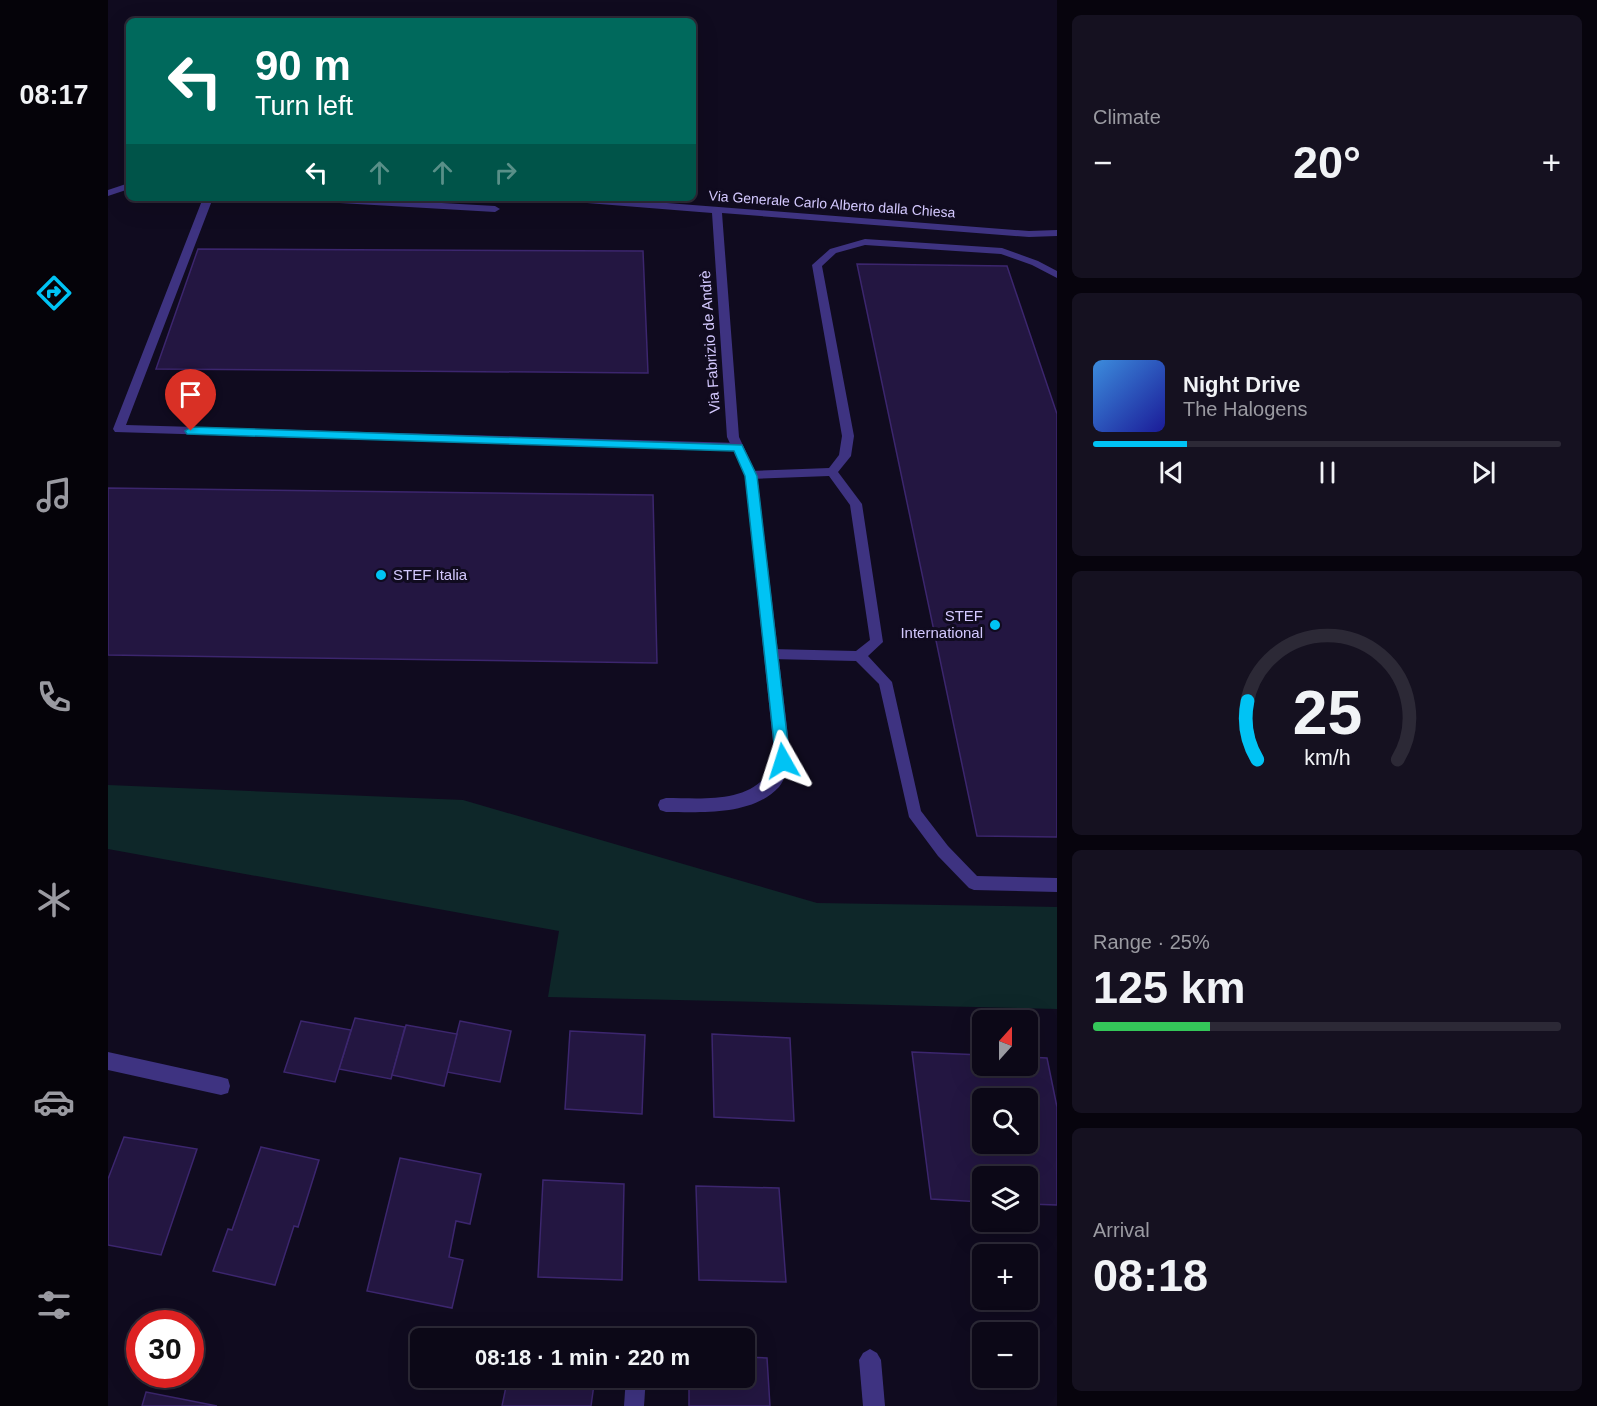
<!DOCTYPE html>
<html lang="en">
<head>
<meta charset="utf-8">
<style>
	body { margin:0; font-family:Arial,sans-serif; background:#151120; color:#f1f3f6; height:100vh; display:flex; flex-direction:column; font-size:22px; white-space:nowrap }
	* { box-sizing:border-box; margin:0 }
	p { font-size:20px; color:#9a9aa1 }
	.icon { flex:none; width:33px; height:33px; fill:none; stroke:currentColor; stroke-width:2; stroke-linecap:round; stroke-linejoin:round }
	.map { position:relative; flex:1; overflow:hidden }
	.sheet { display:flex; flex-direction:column; gap:15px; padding:15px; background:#07040d; width:540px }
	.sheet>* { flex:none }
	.top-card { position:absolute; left:18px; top:18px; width:570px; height:183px; border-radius:9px; box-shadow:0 6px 24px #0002,0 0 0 2px #2c2936; background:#00695c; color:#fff; overflow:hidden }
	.needle { width:39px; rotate:21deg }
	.buttons { position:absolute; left:864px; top:1010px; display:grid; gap:12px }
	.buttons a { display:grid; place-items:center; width:66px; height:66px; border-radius:9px; background:#0c0817; box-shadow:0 6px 24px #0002,0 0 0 2px #2c2936; font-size:30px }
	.speed { position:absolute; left:18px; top:1310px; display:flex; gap:12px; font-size:30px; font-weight:700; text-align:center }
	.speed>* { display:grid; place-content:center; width:78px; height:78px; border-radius:50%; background:#0c0817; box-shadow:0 6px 24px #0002,0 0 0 2px #2c2936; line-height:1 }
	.speed .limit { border:9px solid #d22; background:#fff; color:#111 }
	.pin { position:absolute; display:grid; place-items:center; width:51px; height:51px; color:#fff; margin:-62px -26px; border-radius:50% 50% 50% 0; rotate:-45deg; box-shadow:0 0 6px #0007 }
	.pin .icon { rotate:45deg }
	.me { position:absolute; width:66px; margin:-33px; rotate:354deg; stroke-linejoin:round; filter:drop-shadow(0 0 4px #0008) }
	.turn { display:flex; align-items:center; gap:21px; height:126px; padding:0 30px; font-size:27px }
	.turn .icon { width:78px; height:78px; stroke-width:2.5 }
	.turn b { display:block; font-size:42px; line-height:51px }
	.lanes { display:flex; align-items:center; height:57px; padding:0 30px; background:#0003; justify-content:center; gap:30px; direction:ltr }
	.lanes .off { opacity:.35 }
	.big { font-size:45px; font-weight:800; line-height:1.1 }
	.sheet .card { flex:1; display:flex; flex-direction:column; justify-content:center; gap:9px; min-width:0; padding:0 21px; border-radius:9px; background:#151120 }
	.sheet .dial { align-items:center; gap:0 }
	.dial svg { height:156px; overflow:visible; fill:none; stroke:#2c2936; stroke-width:7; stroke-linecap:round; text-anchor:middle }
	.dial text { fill:#f1f3f6; stroke:none }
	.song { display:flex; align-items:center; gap:18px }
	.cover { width:72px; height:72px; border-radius:9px; background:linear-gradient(135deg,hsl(210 70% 55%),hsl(240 70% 35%)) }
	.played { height:6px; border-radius:3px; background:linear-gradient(90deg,#00c3f4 20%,#2c2936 20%) }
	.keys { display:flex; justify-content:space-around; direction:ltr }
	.heat { display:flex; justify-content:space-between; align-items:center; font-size:33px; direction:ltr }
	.charge { height:9px; border-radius:4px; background:linear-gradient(90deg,#34c759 25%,#2c2936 0) }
	.trip { position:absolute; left:302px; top:1328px; width:345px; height:60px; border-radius:9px; background:#0c0817; box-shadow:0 6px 24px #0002,0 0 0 2px #2c2936; font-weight:800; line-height:60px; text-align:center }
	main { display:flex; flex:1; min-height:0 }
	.tab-bar { display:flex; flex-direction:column; width:108px; justify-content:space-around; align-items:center; background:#050309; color:#9a9aa1 }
	.tab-bar .icon { width:42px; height:42px }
	.tab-bar .current { color:#00c3f4 }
	.tab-bar b { font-size:27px; color:#f1f3f6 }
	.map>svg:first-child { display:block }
	.green { fill:#0e2729 }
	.building { fill:#231641; stroke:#3c266e; stroke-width:1.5; fill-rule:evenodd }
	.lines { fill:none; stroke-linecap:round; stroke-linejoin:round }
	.lane { fill:#3e3381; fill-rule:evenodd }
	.street { fill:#3e3381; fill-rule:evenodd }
	.route { fill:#00c3f4; stroke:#007f9f; stroke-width:1.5 }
	.poi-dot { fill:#00c3f4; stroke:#100b1f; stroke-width:2 }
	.labels { text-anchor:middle; stroke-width:6; stroke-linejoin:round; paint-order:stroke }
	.far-street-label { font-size:14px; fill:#d4c9ff; stroke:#100b1f }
	.street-label { font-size:15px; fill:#d4c9ff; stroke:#100b1f }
	.poi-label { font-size:15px; fill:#d4c9ff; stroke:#100b1f; text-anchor:start }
</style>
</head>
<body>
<main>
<nav class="tab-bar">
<b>08:17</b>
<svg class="icon current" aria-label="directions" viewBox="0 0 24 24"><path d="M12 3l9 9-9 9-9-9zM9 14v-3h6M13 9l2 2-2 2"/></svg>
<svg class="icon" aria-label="music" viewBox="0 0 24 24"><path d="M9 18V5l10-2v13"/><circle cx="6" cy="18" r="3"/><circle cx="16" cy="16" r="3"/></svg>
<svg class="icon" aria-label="phone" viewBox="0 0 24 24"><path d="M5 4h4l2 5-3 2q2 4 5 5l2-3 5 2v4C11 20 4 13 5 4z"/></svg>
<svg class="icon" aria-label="climate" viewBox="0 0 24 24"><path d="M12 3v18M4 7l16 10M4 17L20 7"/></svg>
<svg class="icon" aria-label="car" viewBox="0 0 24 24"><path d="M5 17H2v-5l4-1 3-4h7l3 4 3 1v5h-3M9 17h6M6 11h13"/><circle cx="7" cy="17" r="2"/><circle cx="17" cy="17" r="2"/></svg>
<svg class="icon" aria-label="filters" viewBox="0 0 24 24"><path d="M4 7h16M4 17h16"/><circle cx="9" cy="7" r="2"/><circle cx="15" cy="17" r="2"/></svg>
</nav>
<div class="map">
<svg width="949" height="1406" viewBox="0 0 949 1406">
	<rect width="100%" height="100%" fill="#100b1f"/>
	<!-- green -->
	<path class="green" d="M0 785 355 800 709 903 949 907V1009L440 997 451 931 0 849Z"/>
	<!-- building -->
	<g class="building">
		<path d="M90 249 535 251 540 373 48 369Z"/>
		<path d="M749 264 899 266 949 414V837L869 836Z"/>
		<path d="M0 488 545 495 549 663 0 655Z"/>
		<path d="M247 1018 297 1027 283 1079 231 1069Z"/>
		<path d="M193 1021 243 1030 227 1082 176 1072Z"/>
		<path d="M352 1021 403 1031 392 1082 339 1072Z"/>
		<path d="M298 1025 349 1034 336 1086 284 1075Z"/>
		<path d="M462 1031 537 1035 534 1114 457 1109Z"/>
		<path d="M604 1034 682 1038 686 1121 606 1117Z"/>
		<path d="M804 1052 874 1055V1065H920V1057L939 1058 949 1107V1205L920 1204V1176H874V1202L823 1199ZM874 1098H920V1143H874Z"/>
		<path d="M16 1137 89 1149 53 1255 0 1245V1179Z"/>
		<path d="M153 1147 211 1160 190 1227 186 1226 167 1285 105 1271 120 1229 124 1230Z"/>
		<path d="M292 1158 373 1174 362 1224 348 1221 341 1257 355 1260 344 1308 259 1291Z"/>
		<path d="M435 1180 516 1184 514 1280 430 1277Z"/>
		<path d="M588 1186 671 1188 678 1282 591 1280Z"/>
		<path d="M636 1357 659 1358 662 1406H581V1377H636Z"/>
		<path d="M400 1377H487L483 1406H394Z"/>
		<path d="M38 1392 109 1406H34Z"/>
	</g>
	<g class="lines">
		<!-- lane -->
		<g class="lane">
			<path d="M95 198H105L18 425 630 443 636 447 630 451 7 432 5 429Z"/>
			<path d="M192 198H245L387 206 392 209 387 212 197 201Z"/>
			<path d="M757 239 894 248 930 261 949 271V278L924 265 893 254 757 245 728 253 714 266 746 436 743 456 730 472 754 504 775 642 760 656 784 682 813 811 840 846 869 876 949 878V892L866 890 861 888 830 856 801 817 771 684 748 661 663 659 656 654 663 649 748 651 762 640 742 505 721 476 643 479 637 475 643 471 721 468 731 455 734 436 704 265 722 249Z"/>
			<path d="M518 1377H538L536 1406H516Z"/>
		</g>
		<!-- street -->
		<g class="street">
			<path d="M21 183V189L0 196V190Z"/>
			<path d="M449 198H494L921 231 949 230V236L921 237 614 213 631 437 649 475 683 761C679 769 677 780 671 787 644 816 594 812 558 812L552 810 550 805 552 800 558 798C598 798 649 805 667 761L637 475 619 437 604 213 454 201Z"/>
			<path d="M0 1052 113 1077 120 1079 122 1086 120 1093 113 1095 0 1070Z"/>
			<path d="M762 1349 769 1353 773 1360 777 1406H755L751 1360 755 1353Z"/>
		</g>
	</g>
	<!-- route -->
	<path class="route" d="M83 427 634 445 649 476 682 761 680 765 675 767 668 761 637 476 626 451 79 434 77 431Z"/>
	<!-- markers -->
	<g class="poi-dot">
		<circle cx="273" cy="575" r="6"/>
		<circle cx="887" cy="625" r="6"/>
	</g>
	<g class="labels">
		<!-- far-street labels -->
		<g class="far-street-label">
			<text transform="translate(724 204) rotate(4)" y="5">Via Generale Carlo Alberto dalla Chiesa</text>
		</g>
		<!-- street labels -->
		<g class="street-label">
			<text transform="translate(602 342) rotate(-94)" y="5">Via Fabrizio de Andrè</text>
		</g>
		<!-- poi labels -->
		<g class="poi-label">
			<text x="285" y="580">STEF Italia</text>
			<text x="875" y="621" text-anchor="end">STEF<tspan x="875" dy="17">International</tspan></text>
		</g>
	</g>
</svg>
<div class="buttons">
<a><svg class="needle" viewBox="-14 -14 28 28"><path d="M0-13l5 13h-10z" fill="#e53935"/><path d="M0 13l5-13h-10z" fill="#9a9aa1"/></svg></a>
<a><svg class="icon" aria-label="search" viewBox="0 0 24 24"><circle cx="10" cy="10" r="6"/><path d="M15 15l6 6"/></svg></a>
<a><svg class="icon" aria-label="layers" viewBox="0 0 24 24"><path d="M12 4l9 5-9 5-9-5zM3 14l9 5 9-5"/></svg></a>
<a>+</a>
<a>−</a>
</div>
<div class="speed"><div class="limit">30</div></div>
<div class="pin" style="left:83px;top:431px;background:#d93025"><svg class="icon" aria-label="arrive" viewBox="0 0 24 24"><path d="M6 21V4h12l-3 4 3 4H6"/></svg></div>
<svg class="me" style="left:675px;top:761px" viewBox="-20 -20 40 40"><path d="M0-17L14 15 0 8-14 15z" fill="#00c3f4" stroke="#fff" stroke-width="4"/></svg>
<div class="trip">08:18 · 1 min · 220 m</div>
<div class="top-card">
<div class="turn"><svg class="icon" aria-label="left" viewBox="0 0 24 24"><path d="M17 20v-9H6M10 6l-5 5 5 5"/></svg><div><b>90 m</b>Turn left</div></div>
<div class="lanes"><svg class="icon" aria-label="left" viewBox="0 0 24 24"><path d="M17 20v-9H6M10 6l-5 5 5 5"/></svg><svg class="icon off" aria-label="ahead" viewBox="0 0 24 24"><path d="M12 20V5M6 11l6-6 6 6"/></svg><svg class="icon off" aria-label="ahead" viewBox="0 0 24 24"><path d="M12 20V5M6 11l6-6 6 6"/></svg><svg class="icon off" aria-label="right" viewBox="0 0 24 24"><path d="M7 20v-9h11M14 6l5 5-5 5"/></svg></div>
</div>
</div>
<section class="sheet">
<div class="card"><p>Climate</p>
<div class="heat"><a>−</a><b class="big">20°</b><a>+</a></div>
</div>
<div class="card">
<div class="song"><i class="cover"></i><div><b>Night Drive</b><p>The Halogens</p></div></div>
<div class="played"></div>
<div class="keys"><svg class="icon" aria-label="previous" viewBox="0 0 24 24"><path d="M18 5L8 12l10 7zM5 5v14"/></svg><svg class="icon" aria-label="pause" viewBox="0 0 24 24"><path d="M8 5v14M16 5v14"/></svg><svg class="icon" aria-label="next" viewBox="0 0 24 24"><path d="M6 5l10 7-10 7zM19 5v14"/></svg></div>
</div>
<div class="card dial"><svg viewBox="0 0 100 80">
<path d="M14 69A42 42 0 1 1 86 69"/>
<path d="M14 69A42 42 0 0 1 9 39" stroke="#00c3f4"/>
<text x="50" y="56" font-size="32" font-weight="700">25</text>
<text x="50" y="72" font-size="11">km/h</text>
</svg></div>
<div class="card"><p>Range · 25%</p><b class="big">125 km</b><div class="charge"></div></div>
<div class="card"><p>Arrival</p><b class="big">08:18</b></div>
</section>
</main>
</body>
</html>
